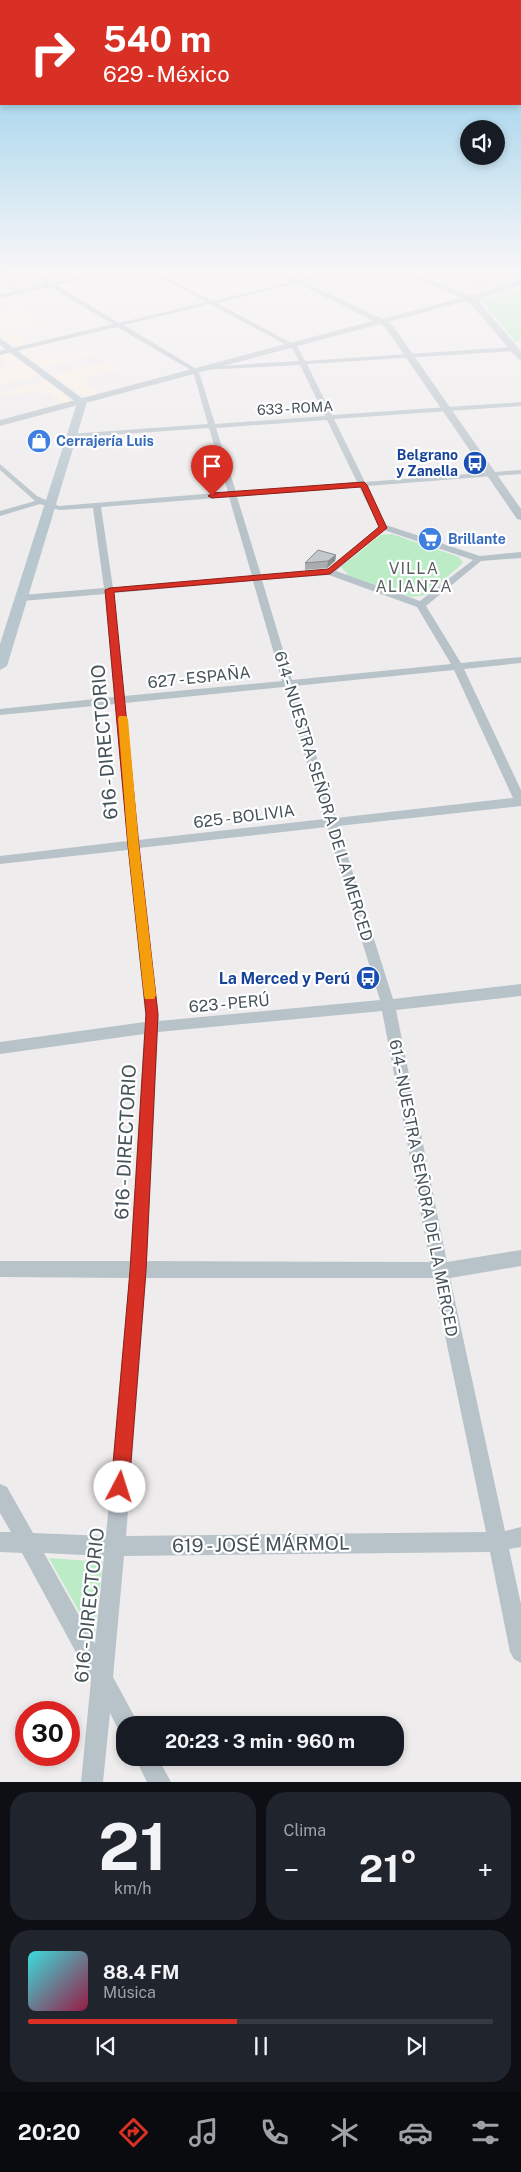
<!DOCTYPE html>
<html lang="es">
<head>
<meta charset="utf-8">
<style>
	body { margin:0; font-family:"Public Sans",sans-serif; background:#20242c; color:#f1f3f6; height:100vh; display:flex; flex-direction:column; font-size:19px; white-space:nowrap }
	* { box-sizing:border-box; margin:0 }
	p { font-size:16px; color:#9ea1a6 }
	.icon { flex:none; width:28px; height:28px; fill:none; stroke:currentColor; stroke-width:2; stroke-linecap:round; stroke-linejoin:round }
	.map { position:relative; height:1782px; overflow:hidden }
	.drawer { display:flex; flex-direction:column; gap:10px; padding:10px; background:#0d0f14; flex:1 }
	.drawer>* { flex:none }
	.hud { position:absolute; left:0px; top:0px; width:521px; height:105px; box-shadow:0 2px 8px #0003; background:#d93025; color:#fff; overflow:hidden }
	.controls { position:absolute; left:460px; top:120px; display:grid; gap:10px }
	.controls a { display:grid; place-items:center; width:45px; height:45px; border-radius:50%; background:#171b24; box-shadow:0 2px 8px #0003; font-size:25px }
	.speed { position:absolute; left:15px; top:1701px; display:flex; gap:10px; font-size:25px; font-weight:700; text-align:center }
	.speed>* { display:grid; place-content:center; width:65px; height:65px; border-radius:50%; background:#171b24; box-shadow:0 2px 8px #0003; line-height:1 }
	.speed .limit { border:8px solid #d22; background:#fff; color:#111 }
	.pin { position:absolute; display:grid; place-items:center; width:42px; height:42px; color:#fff; margin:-51px -21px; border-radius:50% 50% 50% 0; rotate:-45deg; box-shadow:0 0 5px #0007 }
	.pin .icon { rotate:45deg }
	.me { position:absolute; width:55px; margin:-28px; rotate:5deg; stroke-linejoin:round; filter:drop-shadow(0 0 4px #0008) }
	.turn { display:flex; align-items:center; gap:18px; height:105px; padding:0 20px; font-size:22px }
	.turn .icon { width:65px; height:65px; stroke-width:2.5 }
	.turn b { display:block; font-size:35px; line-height:42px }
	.big { font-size:38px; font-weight:700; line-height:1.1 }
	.drawer .widget { flex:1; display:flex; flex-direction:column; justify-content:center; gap:8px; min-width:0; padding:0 18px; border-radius:20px; background:#20242c }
	.drawer .dial { align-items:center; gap:0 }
	.dial b { font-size:65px; line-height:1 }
	.song { display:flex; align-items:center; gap:15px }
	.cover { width:60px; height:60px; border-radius:8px; background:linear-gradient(135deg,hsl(180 70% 55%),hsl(340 70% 35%)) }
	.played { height:5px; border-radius:2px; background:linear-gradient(90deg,#d93025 45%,#363941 45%) }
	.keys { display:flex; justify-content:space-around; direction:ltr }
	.heat { display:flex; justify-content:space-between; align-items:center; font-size:28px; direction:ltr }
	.drawer .tiles { flex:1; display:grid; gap:10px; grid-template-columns:1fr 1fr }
	.widget:last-child { grid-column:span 2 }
	.trip { position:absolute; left:116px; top:1716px; width:288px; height:50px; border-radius:20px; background:#171b24; box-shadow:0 2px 8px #0003; font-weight:700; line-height:50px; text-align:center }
	.tabs { display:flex; height:80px; justify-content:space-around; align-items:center; background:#090b0e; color:#9ea1a6 }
	.tabs .icon { width:35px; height:35px }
	.tabs .active { color:#d93025 }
	.tabs b { font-size:22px; color:#f1f3f6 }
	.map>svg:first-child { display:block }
	.commercial { fill:#faf0e5 }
	.education { fill:#e0ddde }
	.green { fill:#bbecc6 }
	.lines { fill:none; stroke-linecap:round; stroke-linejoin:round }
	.minor { fill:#b8c3c9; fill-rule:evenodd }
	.tertiary { fill:#b8c3c9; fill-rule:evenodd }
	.secondary { fill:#b8c6ce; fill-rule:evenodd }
	.wall { fill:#a8acaf }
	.shaded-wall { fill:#888c8f }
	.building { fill:#c3c8cc; stroke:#888c8f }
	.route { fill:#d93025; stroke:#8d1f18 }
	.slow { fill:#f59e0b }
	.labels { text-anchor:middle; stroke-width:4.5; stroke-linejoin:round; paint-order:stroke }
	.far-street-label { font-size:14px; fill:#455359; stroke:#fff }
	.far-shop-label { font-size:14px; font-weight:bold; fill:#366cbe; stroke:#fff; text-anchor:start }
	.far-transit-label { font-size:14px; font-weight:bold; fill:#164399; stroke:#fff; text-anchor:end }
	.far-quarter-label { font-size:16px; letter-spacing:1px; fill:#595e61; stroke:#fff }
	.street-label { font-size:16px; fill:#455359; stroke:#fff }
	.transit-label { font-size:16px; font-weight:bold; fill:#164399; stroke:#fff; text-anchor:end }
	.near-street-label { font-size:19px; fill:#455359; stroke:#fff }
</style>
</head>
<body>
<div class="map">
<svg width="521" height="1782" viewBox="0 0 521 1782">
	<rect width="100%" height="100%" fill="#efeced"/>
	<!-- commercial -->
	<g class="commercial">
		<path d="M20 307 47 324 18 331 25 337 19 339 27 345 16 347 0 337V311Z"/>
		<path d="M32 347 42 354 57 352 63 355 88 349 97 355 43 368 19 351Z"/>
		<path d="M7 352 11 353 42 375 0 385V370L4 368 0 363 6 361 0 357V354Z"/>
		<path d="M107 361 121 369 80 380 99 394 87 397 82 396 52 375Z"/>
		<path d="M49 380 74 401 63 405 48 392 39 395 36 391 20 395 16 392 0 397V393Z"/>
	</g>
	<!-- education -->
	<g class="education">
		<path d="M14 271H19L39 283 12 290 0 282V274Z"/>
		<path d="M491 275 510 282 471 293 450 285Z"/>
	</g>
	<!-- green -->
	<g class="green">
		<path d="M521 288V341H515L481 300Z"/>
		<path d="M392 534 459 557 463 563 426 595 411 597 349 576 341 567 380 535Z"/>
		<path d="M49 1558 103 1562 94 1638Z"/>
	</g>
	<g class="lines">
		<!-- minor -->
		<g class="minor">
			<path d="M25 271H32L52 283 108 271H118L56 285 119 323 206 302 149 271H156L212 301 337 271H346L217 303 297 346 305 361 514 347 517 349 514 351 307 364 332 415 521 402V406L334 419 365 482 521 470V474L367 486 386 525 480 556 521 552V558L481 561 426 606 461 663 521 657V663L464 669 521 790V806L338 826 393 999 521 984V996L396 1010 447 1262 521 1250V1266L450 1278 505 1531 521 1527V1547L509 1549 521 1604V1663L514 1659 510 1652 490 1552 124 1556 113 1677 139 1725H125V1735L120 1733 110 1713 103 1782H81L91 1680 22 1553 0 1552V1532H11L0 1513V1484L7 1487 33 1533 106 1536 129 1278 0 1277V1261H130L144 1034 0 1054V1042L145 1022V1014L128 850 0 864V856L127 841 115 704 0 715V709L114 697 105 594 22 601 17 598 22 595 104 588 93 508 59 510 40 504 0 516V511L35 501 0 470V464L37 496 59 506 228 492 209 428 67 438 66 436 70 434 208 424 194 375 189 369 117 327 0 355V351L113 324 50 287 0 298V294L46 284ZM210 304 292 348 299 361 204 367 201 369 202 370 300 365 325 416 215 424 200 375 193 367 124 325ZM327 420 357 482 236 492 216 428ZM359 487 379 526 328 570 261 575 237 497ZM229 497 252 576 113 588 101 507ZM384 530 473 560 420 601 336 571ZM329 575 417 607 451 664 292 680 262 580ZM253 581 282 681 124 696 114 593ZM454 670 513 798 336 818 294 686ZM284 687 324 819 138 840 125 703ZM327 827 380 1000 159 1021 139 848ZM382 1011 430 1262 147 1261 158 1032ZM146 1278H433L486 1532 126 1536ZM44 1553 104 1556 95 1644Z"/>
			<path d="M508 271 521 273V277L509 272Z"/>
			<path d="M521 279V283L485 294 480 293Z"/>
			<path d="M135 1758H158L171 1782H147Z"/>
		</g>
		<!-- tertiary -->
		<path class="tertiary" d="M273 271H281L382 319 521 282V286L388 322 391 323 521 509V520L517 519 385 327 380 324 0 426V420L373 321Z"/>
		<!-- secondary -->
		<g class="secondary">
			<path d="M399 271H409L471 296 489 292V296L479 299 483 307 521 351V360L518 359 476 310 464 299Z"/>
			<path d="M0 338 87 402 7 666 0 670V644L77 403 0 345Z"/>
		</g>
	</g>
	<!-- wall -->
	<path class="wall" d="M336 555 335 561 327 568 305 570V563Z"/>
	<!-- shaded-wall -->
	<g class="shaded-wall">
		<path d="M0 271H12L0 274Z"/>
		<path d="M336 555 335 561 327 568 328 561Z"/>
	</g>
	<!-- building -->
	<path class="building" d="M318 550 336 555 328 561 305 563Z"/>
	<!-- sky -->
	<linearGradient id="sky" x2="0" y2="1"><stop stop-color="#82c7e8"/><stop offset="0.52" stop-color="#f8f6f7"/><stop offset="1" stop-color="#f8f6f7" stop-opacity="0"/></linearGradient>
	<rect width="521" height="520" fill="url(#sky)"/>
	<!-- route -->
	<path class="route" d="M364 482 367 485 387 528 330 574 114 592 139 846 158 1014 146 1271 129 1487 126 1493 120 1496 114 1493 111 1487 130 1271 146 1014 128 846 105 590 110 588 328 569 379 527 361 487 212 498 208 496 212 493Z"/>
	<!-- slow -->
	<path class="slow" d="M119 716H126L128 719 139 846 156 995 154 999H145L144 995 128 846 118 719Z"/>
	<!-- icons -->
	<defs>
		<g id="shop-disc" transform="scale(1.25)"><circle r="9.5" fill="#3f7fe0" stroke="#fff"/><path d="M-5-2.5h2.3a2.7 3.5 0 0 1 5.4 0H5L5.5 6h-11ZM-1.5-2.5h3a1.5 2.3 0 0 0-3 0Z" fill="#fff"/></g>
		<g id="bus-disc" transform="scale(1.25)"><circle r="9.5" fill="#1a4fb4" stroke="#fff"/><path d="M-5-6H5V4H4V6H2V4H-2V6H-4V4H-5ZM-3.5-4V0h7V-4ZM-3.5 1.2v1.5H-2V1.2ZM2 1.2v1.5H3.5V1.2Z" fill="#fff"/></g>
		<g id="supermarket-disc" transform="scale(1.25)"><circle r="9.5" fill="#3f7fe0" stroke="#fff"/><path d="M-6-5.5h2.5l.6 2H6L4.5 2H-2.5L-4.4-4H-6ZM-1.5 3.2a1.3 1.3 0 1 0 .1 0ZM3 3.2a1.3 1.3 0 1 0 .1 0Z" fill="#fff"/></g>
	</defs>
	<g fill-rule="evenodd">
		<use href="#shop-disc" x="39" y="441"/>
		<use href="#bus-disc" x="475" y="463"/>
		<use href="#supermarket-disc" x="430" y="539"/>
		<use href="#bus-disc" x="368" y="978"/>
	</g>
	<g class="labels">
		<!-- far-street labels -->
		<g class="far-street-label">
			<text transform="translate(295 408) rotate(-3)" y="5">633 - ROMA</text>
		</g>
		<!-- far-shop labels -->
		<g class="far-shop-label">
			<text x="56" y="446">Cerrajería Luis</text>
			<text x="448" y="544">Brillante</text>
		</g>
		<!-- far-transit labels -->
		<g class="far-transit-label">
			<text x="458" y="460">Belgrano<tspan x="458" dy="16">y Zanella</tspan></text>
		</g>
		<!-- far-quarter labels -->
		<g class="far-quarter-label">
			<text x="414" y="574">VILLA<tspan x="414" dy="18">ALIANZA</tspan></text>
		</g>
		<!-- street labels -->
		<g class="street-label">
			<text transform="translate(199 677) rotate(-6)" y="6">627 - ESPAÑA</text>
			<text transform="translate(324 796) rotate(73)" y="6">614 - NUESTRA SEÑORA DE LA MERCED</text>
			<text transform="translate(244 816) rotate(-7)" y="6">625 - BOLIVIA</text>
			<text transform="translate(229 1003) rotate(-5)" y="6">623 - PERÚ</text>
			<text transform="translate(424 1188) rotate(79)" y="6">614 - NUESTRA SEÑORA DE LA MERCED</text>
		</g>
		<!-- transit labels -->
		<g class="transit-label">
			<text x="350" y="984">La Merced y Perú</text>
		</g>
		<!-- near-street labels -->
		<g class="near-street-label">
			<text transform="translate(104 742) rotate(-95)" y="7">616 - DIRECTORIO</text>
			<text transform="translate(125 1142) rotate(-87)" y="7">616 - DIRECTORIO</text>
			<text transform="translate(261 1544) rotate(-1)" y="7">619 - JOSÉ MÁRMOL</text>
			<text transform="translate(89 1605) rotate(-84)" y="7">616 - DIRECTORIO</text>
		</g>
	</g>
</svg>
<div class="controls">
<a><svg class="icon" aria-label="sound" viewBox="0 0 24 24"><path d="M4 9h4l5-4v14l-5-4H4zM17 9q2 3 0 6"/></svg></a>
</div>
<div class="speed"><div class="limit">30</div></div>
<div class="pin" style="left:212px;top:496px;background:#d93025"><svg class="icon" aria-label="arrive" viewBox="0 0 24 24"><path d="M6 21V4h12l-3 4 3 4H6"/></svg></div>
<svg class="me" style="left:120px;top:1487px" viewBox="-20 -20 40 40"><circle r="19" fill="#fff"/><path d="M0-13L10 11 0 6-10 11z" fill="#d93025"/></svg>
<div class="trip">20:23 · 3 min · 960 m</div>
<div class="hud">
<div class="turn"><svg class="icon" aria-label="right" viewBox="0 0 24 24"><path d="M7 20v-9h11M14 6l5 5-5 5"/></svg><div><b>540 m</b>629 - México</div></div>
</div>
</div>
<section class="drawer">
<div class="tiles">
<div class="widget dial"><b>21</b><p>km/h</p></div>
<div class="widget"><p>Clima</p>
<div class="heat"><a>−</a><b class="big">21°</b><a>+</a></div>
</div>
<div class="widget">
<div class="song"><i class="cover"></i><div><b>88.4 FM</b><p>Música</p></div></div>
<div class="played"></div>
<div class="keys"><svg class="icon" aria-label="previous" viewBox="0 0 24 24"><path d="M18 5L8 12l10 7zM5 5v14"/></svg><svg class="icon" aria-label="pause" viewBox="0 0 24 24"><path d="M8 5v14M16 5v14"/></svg><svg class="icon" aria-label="next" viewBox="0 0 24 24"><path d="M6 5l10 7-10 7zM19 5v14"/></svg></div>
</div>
</div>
</section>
<nav class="tabs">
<b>20:20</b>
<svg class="icon active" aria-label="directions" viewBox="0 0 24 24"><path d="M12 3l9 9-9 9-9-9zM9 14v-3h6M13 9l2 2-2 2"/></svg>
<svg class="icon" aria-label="music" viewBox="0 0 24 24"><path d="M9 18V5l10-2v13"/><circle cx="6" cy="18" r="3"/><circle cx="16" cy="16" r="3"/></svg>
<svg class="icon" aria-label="phone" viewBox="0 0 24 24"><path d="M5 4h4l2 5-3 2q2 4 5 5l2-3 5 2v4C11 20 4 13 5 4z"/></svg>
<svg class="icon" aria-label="climate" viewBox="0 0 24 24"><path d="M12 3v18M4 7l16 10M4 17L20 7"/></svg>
<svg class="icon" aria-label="car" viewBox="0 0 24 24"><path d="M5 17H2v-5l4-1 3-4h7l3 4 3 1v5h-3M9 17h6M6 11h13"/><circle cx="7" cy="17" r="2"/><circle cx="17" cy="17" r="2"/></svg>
<svg class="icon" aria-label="filters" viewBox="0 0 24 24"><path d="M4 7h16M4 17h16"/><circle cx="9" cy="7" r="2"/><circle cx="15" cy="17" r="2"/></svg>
</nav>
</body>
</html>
